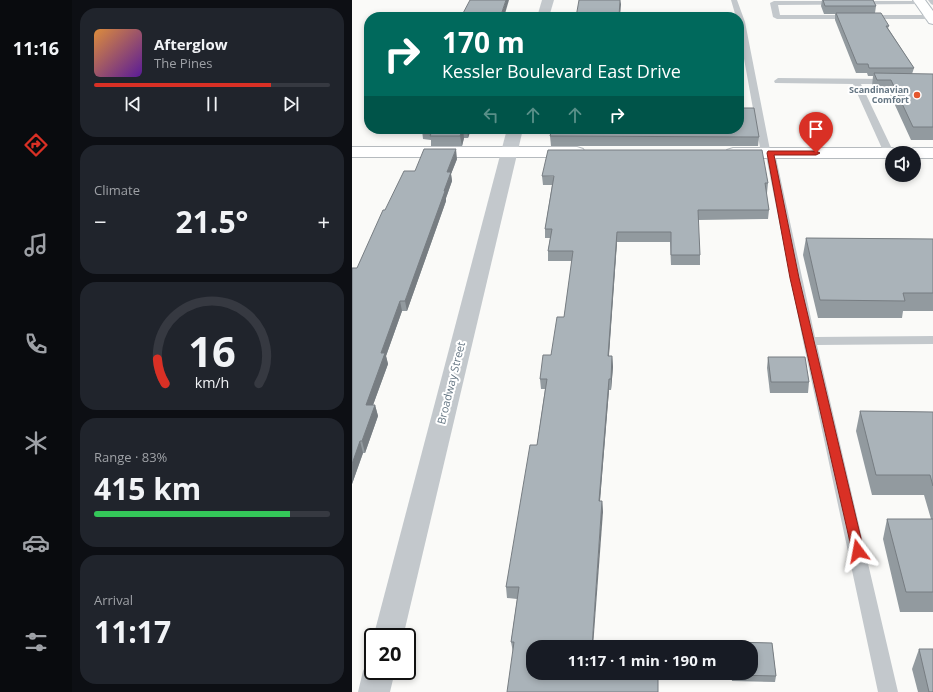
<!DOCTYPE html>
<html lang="en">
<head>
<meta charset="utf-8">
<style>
	body { margin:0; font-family:"Open Sans",sans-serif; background:#20242c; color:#f1f3f6; height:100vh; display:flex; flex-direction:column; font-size:15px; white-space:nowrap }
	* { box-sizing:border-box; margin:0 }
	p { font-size:13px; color:#9ea1a6 }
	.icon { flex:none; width:22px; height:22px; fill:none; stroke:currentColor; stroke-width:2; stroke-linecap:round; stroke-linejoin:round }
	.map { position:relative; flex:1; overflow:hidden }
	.sheet { display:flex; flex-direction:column; gap:8px; padding:8px; background:#0d0f14; width:280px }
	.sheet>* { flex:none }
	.top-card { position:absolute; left:12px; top:12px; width:380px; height:122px; border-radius:16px; box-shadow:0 2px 6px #0003; background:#00695c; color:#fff; overflow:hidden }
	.controls { position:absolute; left:533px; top:146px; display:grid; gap:8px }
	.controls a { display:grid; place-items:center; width:36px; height:36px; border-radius:50%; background:#171b24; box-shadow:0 2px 6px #0003; font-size:20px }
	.speed { position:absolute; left:12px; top:628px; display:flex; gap:8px; font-size:20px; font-weight:700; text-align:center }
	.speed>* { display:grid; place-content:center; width:52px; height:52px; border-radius:50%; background:#171b24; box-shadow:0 2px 6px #0003; line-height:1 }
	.speed .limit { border:2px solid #111; border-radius:6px; background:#fff; color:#111 }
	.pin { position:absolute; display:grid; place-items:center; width:34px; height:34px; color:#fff; margin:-41px -17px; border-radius:50% 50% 50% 0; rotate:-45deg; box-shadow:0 0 4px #0007 }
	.pin .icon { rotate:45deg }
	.me { position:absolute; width:44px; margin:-22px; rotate:347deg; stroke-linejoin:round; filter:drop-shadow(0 0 3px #0008) }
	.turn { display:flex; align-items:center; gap:14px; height:84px; padding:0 12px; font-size:18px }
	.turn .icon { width:52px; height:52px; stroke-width:2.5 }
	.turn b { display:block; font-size:28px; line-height:34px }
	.lanes { display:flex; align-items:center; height:38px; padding:0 12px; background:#0003; justify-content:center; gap:20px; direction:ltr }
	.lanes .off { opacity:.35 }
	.big { font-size:30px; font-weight:700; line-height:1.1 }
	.sheet .card { flex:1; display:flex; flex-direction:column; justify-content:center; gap:6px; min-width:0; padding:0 14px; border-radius:16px; background:#20242c }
	.sheet .dial { align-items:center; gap:0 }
	.dial svg { height:104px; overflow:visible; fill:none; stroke:#363941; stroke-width:7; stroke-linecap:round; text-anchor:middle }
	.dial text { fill:#f1f3f6; stroke:none }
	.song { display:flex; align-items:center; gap:12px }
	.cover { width:48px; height:48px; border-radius:6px; background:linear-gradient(135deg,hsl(30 70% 55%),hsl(270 70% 35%)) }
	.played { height:4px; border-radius:2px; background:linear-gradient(90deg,#d93025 75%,#363941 75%) }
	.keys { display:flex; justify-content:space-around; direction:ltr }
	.heat { display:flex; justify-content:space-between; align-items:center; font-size:22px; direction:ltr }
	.charge { height:6px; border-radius:3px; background:linear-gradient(90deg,#34c759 83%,#363941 0) }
	.trip { position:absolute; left:174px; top:640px; width:232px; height:40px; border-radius:16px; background:#171b24; box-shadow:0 2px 6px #0003; font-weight:700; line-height:40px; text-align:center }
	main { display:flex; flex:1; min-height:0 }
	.menu { display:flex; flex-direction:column; width:72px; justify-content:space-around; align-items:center; background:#090b0e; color:#9ea1a6 }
	.menu .icon { width:28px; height:28px }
	.menu .current { color:#d93025 }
	.menu b { font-size:18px; color:#f1f3f6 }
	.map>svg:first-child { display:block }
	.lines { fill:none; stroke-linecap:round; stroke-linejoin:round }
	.secondary-casing { stroke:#b3babf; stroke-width:2 }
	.primary-casing { stroke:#b5babe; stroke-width:2 }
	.lane { fill:#c3c8cc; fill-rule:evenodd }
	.street { fill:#c3c8cc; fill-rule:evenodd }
	.secondary { fill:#fff; fill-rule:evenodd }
	.primary { fill:#fff; fill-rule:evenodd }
	.wall { fill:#929a9f }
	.shaded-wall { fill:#777d82 }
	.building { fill:#aab3b9; stroke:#777d82 }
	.route { fill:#d93025; stroke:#8d1f18 }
	.poi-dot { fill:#e4572e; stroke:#fff; stroke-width:1.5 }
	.labels { text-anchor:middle; stroke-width:4; stroke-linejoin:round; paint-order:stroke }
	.far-poi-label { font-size:9px; font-weight:bold; fill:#657683; stroke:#fff; text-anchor:end }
	.street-label { font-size:11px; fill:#657683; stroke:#fff }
</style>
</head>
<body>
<main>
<nav class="menu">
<b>11:16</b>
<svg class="icon current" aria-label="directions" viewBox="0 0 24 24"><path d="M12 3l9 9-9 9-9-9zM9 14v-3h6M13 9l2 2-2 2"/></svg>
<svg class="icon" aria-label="music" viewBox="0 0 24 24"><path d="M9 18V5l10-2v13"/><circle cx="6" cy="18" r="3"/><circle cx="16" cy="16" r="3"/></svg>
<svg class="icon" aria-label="phone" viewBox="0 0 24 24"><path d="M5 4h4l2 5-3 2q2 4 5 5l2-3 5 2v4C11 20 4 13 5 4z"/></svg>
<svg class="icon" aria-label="climate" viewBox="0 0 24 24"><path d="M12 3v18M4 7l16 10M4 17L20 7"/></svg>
<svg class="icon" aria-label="car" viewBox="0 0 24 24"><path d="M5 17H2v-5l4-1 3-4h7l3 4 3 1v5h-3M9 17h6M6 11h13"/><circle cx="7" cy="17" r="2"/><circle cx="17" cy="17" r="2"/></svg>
<svg class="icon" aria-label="filters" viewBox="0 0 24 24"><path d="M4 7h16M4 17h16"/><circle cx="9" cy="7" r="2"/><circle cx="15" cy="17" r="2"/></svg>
</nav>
<section class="sheet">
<div class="card">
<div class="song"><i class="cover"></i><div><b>Afterglow</b><p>The Pines</p></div></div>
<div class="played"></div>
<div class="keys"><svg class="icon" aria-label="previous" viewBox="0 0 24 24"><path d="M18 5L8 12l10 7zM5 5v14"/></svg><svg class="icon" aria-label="pause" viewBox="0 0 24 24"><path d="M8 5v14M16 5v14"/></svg><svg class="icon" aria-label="next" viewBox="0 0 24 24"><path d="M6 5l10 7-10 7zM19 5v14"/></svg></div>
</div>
<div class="card"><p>Climate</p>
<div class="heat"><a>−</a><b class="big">21.5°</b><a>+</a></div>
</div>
<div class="card dial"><svg viewBox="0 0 100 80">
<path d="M14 69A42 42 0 1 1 86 69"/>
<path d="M14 69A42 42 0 0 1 8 50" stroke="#d93025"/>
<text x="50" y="56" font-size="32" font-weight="700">16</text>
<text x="50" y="72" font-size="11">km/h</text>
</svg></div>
<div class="card"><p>Range · 83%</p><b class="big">415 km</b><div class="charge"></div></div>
<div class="card"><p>Arrival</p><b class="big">11:17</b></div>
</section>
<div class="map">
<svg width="581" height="692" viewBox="0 0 581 692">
	<rect width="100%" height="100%" fill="#fafaf8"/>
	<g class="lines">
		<!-- secondary casing -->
		<g class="secondary-casing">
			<path id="secondary" d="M561 0H573L581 11V24L577 23Z"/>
		</g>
		<!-- primary casing -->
		<g class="primary-casing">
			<g id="primary">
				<path d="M0 147H225L231 149 233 152 231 155 225 157H0Z"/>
				<path d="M381 148H540L546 150 548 153H540V158H381L375 156 373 153 375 150Z"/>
				<path d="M562 148H581V158H562V153H554L556 150Z"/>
			</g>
		</g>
		<!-- lane -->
		<g class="lane">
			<path d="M379 0H385L393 22 418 150 423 153 463 337 581 336V344L465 345 546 692H526L451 341 414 156 409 153 387 31V17H384Z"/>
			<path d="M576 0H581V5L579 4Z"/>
			<path d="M422 1H569L571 2V4L426 5 428 15H581V19H425L421 17 418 3Z"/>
			<path d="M426 78 540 79 541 81 540 83 537 84H509L542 153 537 156 532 153 501 84 423 83 422 81Z"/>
		</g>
		<!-- street -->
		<g class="street">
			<path d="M190 0H202L197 17H185Z"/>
			<path d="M155 129H171L51 637 21 638Z"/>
			<path d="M21 659V671H43L38 692H6L11 671 16 661Z"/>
		</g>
		<!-- secondary -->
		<use href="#secondary" class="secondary"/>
		<!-- primary -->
		<use href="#primary" class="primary"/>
	</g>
	<!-- wall -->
	<g class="wall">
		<path d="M470 0H521L524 6 523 13 537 26 536 28 562 68 560 74H581V140H559L537 92H523L520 86 521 76H516L515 73H504L483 20V14H472L469 6Z"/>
		<path d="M119 129 116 138H112L110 146H79V140L71 139 70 130Z"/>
		<path d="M198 136 407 137 406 146H199Z"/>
		<path d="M105 159 99 174 100 181 94 198V201L55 311H50L34 356 36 364 21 405H23L26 416 13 453H11L0 484V268H5L33 210 63 171Z"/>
		<path d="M190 176 416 183 415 193H414L417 210 416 219 346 220 348 255V265H319L318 242H265L257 356H260L261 367 259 390H257L248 501H250L251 512 161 652 159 642 165 599 155 598 154 587 185 445 193 389H189L188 379 199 355 212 317 220 261H196V251L198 238H193V229L200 185H191Z"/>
		<path d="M454 238 581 239V311H551L550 318H466L451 255Z"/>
		<path d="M416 357 457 382 456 393H418L415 368Z"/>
		<path d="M508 411 581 412V612H548L531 539 535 519H579L572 495H520L504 431Z"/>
		<path d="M378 642 420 643 424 676 423 682 380 681 379 673H399V647H378Z"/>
		<path d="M567 649 581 692H566L560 669Z"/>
	</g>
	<!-- shaded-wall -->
	<g class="shaded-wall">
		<path d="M154 0H157L152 17H150V12Z"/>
		<path d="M268 0 269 4 268 17H267Z"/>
		<path d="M111 129 112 138 110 146 108 136Z"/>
		<path d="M115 129H119L116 138Z"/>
		<path d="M104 149 105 159 99 174 100 181 94 198V201L55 311 53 301 92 191 95 172Z"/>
		<path d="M265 232V242L256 367V356Z"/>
		<path d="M48 301 50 311 34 356 36 364 17 416 14 405 29 353Z"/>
		<path d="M260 356 261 367 259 390V379Z"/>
		<path d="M257 379V390L247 512V501Z"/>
		<path d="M23 405 26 416 13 453 10 441Z"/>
		<path d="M8 441 11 453 0 484V464Z"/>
		<path d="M250 501 251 512 241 647H240Z"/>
	</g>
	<!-- building -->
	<g class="building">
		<path d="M118 0H154L150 12H152L150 17H109Z"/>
		<path d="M227 0H268L267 17H224Z"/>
		<path d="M471 0H521L524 6H473Z"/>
		<path d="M484 13H529L537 26H534L562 68H517L516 64H505Z"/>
		<path d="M522 73 581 74V127H561L539 80H525Z"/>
		<path d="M387 108H402L407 137 198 136 200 129H387Z"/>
		<path d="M70 129H115H111L108 136H78L80 131 70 130Z"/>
		<path d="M72 149H104L95 172H99L92 191H93L53 301H48L29 353H33L14 405H23L10 441H8L0 464V268H5L31 210H33L52 171H63Z"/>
		<path d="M196 150H410L416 183H413L417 210H346L348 255H319V232H265L256 356H260L259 379H257L247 501H250L240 647H181V673H306V692H155L162 642H159L167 587H154L178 445H185L195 379H188L191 355H199L205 317H212L221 251H196L200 229H193L202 176H190Z"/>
		<path d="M454 238 581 239V293H551L553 301 468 300Z"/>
		<path d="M416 357H453L457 382H419Z"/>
		<path d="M508 411 581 412V486L578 475H524Z"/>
		<path d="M535 519H581V592H554Z"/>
		<path d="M378 642 420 643 424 676 381 675 380 673H399V647H378Z"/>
		<path d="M567 649H581V692H577Z"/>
	</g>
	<!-- route -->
	<path class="route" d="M416 151H464L468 153 464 155H422L447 278 512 551 510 555 506 556 502 555 500 551 438 278 415 153Z"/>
	<!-- markers -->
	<circle class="poi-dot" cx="565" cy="95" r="4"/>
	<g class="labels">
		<!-- far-poi labels -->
		<g class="far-poi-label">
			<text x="557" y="93">Scandinavian<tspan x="557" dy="10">Comfort</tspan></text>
		</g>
		<!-- street labels -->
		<g class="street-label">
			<text transform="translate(99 383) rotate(-76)" y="4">Broadway Street</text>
		</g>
	</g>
</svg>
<div class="controls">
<a><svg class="icon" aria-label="sound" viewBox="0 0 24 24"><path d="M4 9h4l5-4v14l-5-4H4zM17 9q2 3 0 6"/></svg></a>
</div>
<div class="speed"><div class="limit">20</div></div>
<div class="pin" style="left:464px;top:153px;background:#d93025"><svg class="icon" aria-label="arrive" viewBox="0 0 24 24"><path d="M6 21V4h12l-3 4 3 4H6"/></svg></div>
<svg class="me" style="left:506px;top:551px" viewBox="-20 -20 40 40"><path d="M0-17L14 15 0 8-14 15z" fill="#d93025" stroke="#fff" stroke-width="4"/></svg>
<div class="trip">11:17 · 1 min · 190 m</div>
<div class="top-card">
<div class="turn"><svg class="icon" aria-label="right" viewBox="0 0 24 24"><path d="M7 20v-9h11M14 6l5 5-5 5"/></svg><div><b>170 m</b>Kessler Boulevard East Drive</div></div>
<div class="lanes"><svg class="icon off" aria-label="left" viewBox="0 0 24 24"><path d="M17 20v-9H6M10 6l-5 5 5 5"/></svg><svg class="icon off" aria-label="ahead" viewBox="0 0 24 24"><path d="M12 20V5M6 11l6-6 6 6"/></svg><svg class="icon off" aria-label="ahead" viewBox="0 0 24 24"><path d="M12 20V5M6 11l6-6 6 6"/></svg><svg class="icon" aria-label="right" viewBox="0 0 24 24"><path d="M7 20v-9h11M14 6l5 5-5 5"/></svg></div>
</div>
</div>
</main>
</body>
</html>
